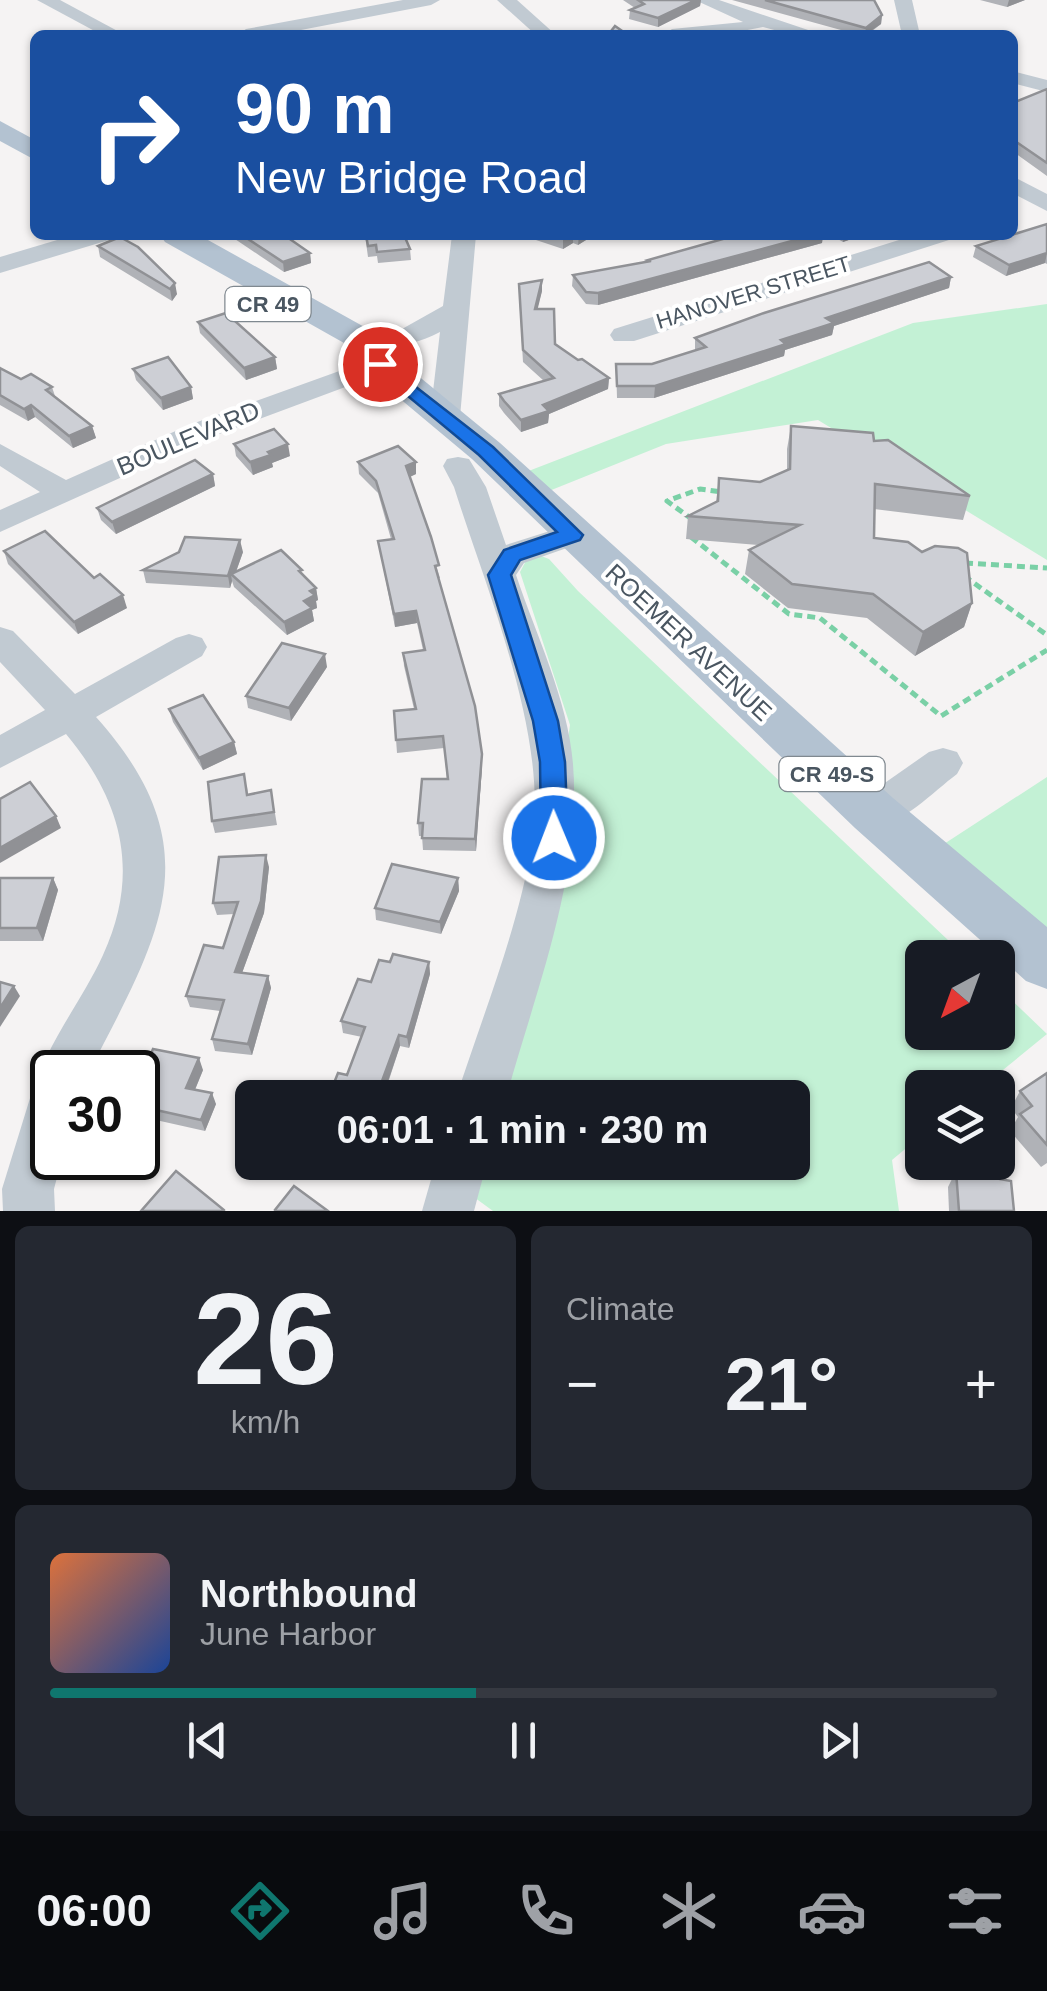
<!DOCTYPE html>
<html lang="en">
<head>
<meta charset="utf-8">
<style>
	body { margin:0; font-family:Arial,sans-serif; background:#242831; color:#f1f3f6; height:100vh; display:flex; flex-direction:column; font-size:38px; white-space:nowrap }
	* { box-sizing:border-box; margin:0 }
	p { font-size:32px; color:#9ea1a6 }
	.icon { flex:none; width:55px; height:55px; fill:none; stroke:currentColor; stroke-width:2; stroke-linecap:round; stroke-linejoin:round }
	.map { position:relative; height:1211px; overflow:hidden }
	.side { display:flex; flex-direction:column; gap:15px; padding:15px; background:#0d0f14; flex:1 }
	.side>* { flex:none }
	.hud { position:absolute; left:30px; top:30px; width:988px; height:210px; border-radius:15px; box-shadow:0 2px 8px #0004; background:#1a4fa0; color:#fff; overflow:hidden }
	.needle { width:65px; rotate:221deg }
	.fabs { position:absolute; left:905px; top:940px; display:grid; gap:20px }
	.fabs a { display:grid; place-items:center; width:110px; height:110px; border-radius:15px; background:#171b24; box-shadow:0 2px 8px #0004; font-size:50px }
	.speed { position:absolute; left:30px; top:1050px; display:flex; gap:20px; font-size:50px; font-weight:700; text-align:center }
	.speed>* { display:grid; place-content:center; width:130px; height:130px; border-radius:50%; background:#171b24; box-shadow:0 2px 8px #0004; line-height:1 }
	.speed .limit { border:5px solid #111; border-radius:15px; background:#fff; color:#111 }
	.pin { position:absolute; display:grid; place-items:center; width:85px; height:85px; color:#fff; margin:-42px; border:5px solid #fff; border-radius:50%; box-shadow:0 2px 10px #0007 }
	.me { position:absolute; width:110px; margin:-55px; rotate:359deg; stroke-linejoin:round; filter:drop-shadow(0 0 8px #0008) }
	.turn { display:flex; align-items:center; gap:35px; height:210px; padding:0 40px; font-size:45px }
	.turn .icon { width:130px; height:130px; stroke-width:2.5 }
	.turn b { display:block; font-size:70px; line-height:85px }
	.big { font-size:75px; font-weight:600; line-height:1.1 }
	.side .widget { flex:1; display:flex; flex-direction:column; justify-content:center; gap:15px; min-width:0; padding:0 35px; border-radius:15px; background:#242831 }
	.side .dial { align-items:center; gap:0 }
	.dial b { font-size:130px; line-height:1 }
	.song { display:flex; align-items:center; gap:30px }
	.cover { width:120px; height:120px; border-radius:15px; background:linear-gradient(135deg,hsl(20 70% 55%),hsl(220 70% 35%)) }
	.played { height:10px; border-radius:5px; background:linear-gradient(90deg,#0f766e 45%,#363941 45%) }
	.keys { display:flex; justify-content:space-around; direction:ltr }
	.heat { display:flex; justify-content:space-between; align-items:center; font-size:55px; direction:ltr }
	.side .tiles { flex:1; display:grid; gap:15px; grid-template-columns:1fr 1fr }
	.widget:last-child { grid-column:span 2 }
	.trip { position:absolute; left:235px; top:1080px; width:575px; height:100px; border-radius:15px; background:#171b24; box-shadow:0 2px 8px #0004; font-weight:600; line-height:100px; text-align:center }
	.tab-bar { display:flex; height:160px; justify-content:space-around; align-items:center; background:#090b0e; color:#9ea1a6 }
	.tab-bar .icon { width:70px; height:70px }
	.tab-bar .on { color:#0f766e }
	.tab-bar b { font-size:45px; color:#f1f3f6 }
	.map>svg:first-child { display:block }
	.green { fill:#c3f1d5 }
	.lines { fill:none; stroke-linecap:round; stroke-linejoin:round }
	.path { stroke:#7ad0a6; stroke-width:5; stroke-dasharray:8 5; stroke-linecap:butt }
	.minor { fill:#c1cad2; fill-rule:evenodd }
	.major { fill:#b3c2d1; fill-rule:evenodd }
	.wall { fill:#b0b2b7 }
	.shaded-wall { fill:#909195 }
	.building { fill:#cdcfd5; stroke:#909195; stroke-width:2.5 }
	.route { fill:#1a73e8; stroke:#114b97; stroke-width:2.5 }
	.labels { text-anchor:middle; stroke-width:8; stroke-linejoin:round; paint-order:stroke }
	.far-street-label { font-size:22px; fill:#4a5661; stroke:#fff }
	.shield { fill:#fff; stroke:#808990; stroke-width:2.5 }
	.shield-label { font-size:22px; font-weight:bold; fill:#4a5661 }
	.street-label { font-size:25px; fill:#4a5661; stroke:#fff }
</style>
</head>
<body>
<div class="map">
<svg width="1047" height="1211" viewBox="0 0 1047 1211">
	<rect width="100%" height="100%" fill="#f5f3f3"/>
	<!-- green -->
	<g class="green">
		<path d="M1047 304V560L818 420 666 444 534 497 513 477 913 323Z"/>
		<path d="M541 556 549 559 578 591 966 957 922 958V1032H998V987L1047 1034 982 1087 922 1088V1135L892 1160 899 1211H493L456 1184 462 1163 792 1162V1098L481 1097 554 838 570 725 520 572 528 557Z"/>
		<path d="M1047 777V963L924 857Z"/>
	</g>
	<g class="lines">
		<!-- path -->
		<g class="path">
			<path d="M693 520 667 501 700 489 722 492"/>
			<path d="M691 537 789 614 820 618 941 716 1047 650"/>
			<path d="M965 563 1047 568"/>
			<path d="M964 576 1047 635"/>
		</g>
		<!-- minor -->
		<g class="minor">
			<path d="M37 0H60L125 35H102Z"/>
			<path d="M403 0H440L431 5 275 35H237L246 29Z"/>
			<path d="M497 0H517L556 35H536Z"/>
			<path d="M695 0H719L823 35H793L763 27 722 35H663L672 29 743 22Z"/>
			<path d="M894 0H912L920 35H902Z"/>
			<path d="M1012 71 1047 80V92L1012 83Z"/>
			<path d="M1012 176 1047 194V211L1012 193Z"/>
			<path d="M74 235H112L109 240 0 273V257Z"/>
			<path d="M452 235H476L460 417 455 423H435L430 417 440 332C410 348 379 350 346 342L342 336 356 328 402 329 443 306Z"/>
			<path d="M915 235H952L949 240 634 341H614L610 335 614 329Z"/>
			<path d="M381 356 391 358 395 364 391 370 211 437 0 532V510L40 492 0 466V444L66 480 189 425Z"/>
			<path d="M458 457 469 459 486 487 506 545 572 524 584 528 588 535 584 542 524 563 516 575C536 635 568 700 573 764 582 878 536 989 506 1098H456C482 1017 520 924 532 842 549 736 486 589 454 487L443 466 447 459Z"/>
			<path d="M0 627 13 631 75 694 176 638 189 634 202 638 207 647 202 656 96 717C215 850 159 936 89 1072H52V1158H62L54 1189 55 1211H3L2 1189 35 1082 43 1079 40 1072 47 1056C64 1021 87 990 103 955 141 872 122 801 66 734L0 768V735L45 710 0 662Z"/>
			<path d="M943 748 957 752 963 763 957 774C931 793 893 836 859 825L853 813 859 801 929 752Z"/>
			<path d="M436 1162H487L474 1211H422Z"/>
		</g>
		<!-- major -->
		<g class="major">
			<path d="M0 121 35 140V160L0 141Z"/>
			<path d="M160 235H199L368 329 394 356 500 443 893 798 1047 927V989L1026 981 855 828 472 459 368 372 344 343 165 242Z"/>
		</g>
	</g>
	<!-- wall -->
	<g class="wall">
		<path d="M623 0H701L700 6 658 27 629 19 630 10 635 8Z"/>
		<path d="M732 0H874L882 15 881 24 867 35H859Z"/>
		<path d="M980 0H1025L1007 7Z"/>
		<path d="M1047 89V176L1012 151V99L1015 102Z"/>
		<path d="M1047 224V264L1045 263 1006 276 973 257 976 246Z"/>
		<path d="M229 235H284L310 253 311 263 284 272Z"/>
		<path d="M365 235H404L410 249 411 260 378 263 377 256 368 257Z"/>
		<path d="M530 235H594L578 245 573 243 563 249 530 238Z"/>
		<path d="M737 235H823L822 243 598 305 586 304 572 286 573 275 648 262V260Z"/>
		<path d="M831 235H863L843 242Z"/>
		<path d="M98 246 138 247 177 294 172 301 100 257Z"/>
		<path d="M951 277 949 288 834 326 832 335 785 350 784 356 654 398H617L616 364H652L695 350V338Z"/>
		<path d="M542 280V291L537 309 555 344 578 360 609 378 608 389 549 414 548 423 521 432 504 413 499 406V394L544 381 523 362 519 295Z"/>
		<path d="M198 322 275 357 277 369 246 380 200 333Z"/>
		<path d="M0 368 21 379 52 387 55 396 92 426 96 438 73 448 35 417 28 421 0 405Z"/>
		<path d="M133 369 191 387 193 399 163 410 136 380Z"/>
		<path d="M791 426 874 441 970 496 963 520 874 509V538L972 603 964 627 915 656 867 618 788 608 745 574 749 550 758 545 686 539 688 516 716 502 719 478 760 482 787 470V449Z"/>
		<path d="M234 444 290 456 272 463 273 467 253 475 236 456Z"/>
		<path d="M358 462H416V474L410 477 440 578H438L482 767 476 851 423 850 422 836H419L418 823 447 779 444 748 397 753 394 711 414 709 404 666 403 653 423 650 417 623 395 627 378 541 391 539 378 493 359 474Z"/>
		<path d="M213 474 215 486 116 534 101 520 97 508Z"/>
		<path d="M4 551 127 608 78 634 8 564Z"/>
		<path d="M179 552H243L236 572 302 574 316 588 318 600 316 601 317 608 312 610 314 621 287 635 234 587 232 581 230 588 146 583 143 570Z"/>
		<path d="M327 667 291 721 248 708 246 696Z"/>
		<path d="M169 709 234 742 237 754 203 770 173 722Z"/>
		<path d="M247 787 248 795 271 790 277 825 215 833 212 821Z"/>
		<path d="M269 867 264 913 242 973 268 976 271 988 252 1055 215 1051 212 1039 220 1011 190 1007 186 996 223 948 234 914 217 915 213 903Z"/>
		<path d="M0 878H53L58 890 43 941H0Z"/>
		<path d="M458 878 459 891 441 934 376 920 375 908Z"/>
		<path d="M390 962H429L430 974 409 1048 400 1046 388 1083 390 1084 392 1095 347 1075 362 1037 343 1033 341 1021 371 982Z"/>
		<path d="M203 1070 195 1090 216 1104 205 1131 138 1116V1084Z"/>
		<path d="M1047 1073V1163L1041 1167 1010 1131 1018 1117 1011 1108 1020 1091Z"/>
		<path d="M340 1162H368L366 1170Z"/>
		<path d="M956 1171 1014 1211H949L948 1187Z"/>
	</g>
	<!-- shaded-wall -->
	<g class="shaded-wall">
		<path d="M696 0H701L700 6 658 27V18Z"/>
		<path d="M1009 0H1025L1007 7Z"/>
		<path d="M882 15 881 24 865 35 866 28Z"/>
		<path d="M569 235H573V243L563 249V238Z"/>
		<path d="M579 235H594L578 245Z"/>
		<path d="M814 235H823L822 243 598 305V293Z"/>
		<path d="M844 235H863L843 242Z"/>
		<path d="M310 253 311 263 284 272 283 262Z"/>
		<path d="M1047 253 1045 263 1006 276 1009 265Z"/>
		<path d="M951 277 949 288 834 326 832 335 785 350 784 356 654 398 655 386 826 318Z"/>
		<path d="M542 280V291L535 320V309Z"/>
		<path d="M175 283 177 294 172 301 170 289Z"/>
		<path d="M275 357 277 369 246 380 244 368Z"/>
		<path d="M609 378 608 389 549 414 548 423 521 432V420L543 405Z"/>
		<path d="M191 387 193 399 163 410 161 398Z"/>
		<path d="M31 405 35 417 28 421 24 409Z"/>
		<path d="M92 426 96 438 73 448 69 436Z"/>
		<path d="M288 444 290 456 272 463 273 467 253 475 250 462 268 452Z"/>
		<path d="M416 462V474L407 478 406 466Z"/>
		<path d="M213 474 215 486 116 534 112 522Z"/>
		<path d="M240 540 243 552 234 577 231 574 232 581 230 588 228 576Z"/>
		<path d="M316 588 318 600 316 601 317 608 312 610 314 621 287 635 284 622 304 601 310 591Z"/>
		<path d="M123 595 127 608 78 634 74 622Z"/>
		<path d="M972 603 964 627 915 656 923 632Z"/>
		<path d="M416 611 417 623 395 627 394 614Z"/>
		<path d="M325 654 327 667 291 721 289 708Z"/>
		<path d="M234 742 237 754 203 770 199 758Z"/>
		<path d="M482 754V767L476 851 475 839Z"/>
		<path d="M56 816 61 828 0 863V848Z"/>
		<path d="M266 855 269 867 264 913 238 984 235 972Z"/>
		<path d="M53 878 58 890 43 941 37 928Z"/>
		<path d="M458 878 459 891 441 934 440 922Z"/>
		<path d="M429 962 430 974 409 1048 407 1037Z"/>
		<path d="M268 976 271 988 252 1055 248 1044Z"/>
		<path d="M14 986 20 996 0 1027V1008Z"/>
		<path d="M399 1035 400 1046 384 1093 382 1081Z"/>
		<path d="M199 1058 203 1070 191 1099 186 1088Z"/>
		<path d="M390 1084 392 1095 391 1098H385Z"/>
		<path d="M212 1093 216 1104 205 1131 201 1120Z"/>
	</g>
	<!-- building -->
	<g class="building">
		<path d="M638 0H696L658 18 630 10 644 4Z"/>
		<path d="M765 0H874L882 15 866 28Z"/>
		<path d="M615 26 628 35H608Z"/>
		<path d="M1047 89V163L1012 139V99L1015 102Z"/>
		<path d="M1047 224V253L1009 265 976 246Z"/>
		<path d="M242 235H284L310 253 283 262Z"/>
		<path d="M366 235H404L410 249 377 252 376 245 368 246Z"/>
		<path d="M737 235H814L598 293 586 292 573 275 651 261 648 260Z"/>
		<path d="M120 237 138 247 175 283 170 289 98 246Z"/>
		<path d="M929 262 951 277 826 318 834 323 781 340 786 344 655 386H617L616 364H652L706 347 695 338 764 313Z"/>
		<path d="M542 280 535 309H554L555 344 578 360 582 359 609 378 543 405 549 411 521 420 504 401 499 394 554 378 523 350 519 284Z"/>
		<path d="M226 313 275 357 244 368 198 322Z"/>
		<path d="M168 357 191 387 161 398 133 369Z"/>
		<path d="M0 368 21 379 31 374 52 387 46 390 92 426 69 436 31 405 24 409 0 395Z"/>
		<path d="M791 426 873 433 874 441 888 440 970 496 875 484 874 538 908 542 922 552 935 546 958 548 967 553 972 603 923 632 873 594 792 584 749 550 800 525 688 516 718 501 719 478 760 482 790 469Z"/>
		<path d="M274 429 288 444 268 452 271 455 250 462 234 444Z"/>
		<path d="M398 446 416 462 406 466 431 537 439 565 435 566 475 706 482 754 475 839 422 838 423 823H418L422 779H448L443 736 396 740 394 711 416 709 403 653 425 650 416 611 394 614 378 541 394 539 376 481 358 462Z"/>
		<path d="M195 460 213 474 112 522 97 508Z"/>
		<path d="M45 531 94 578 100 574 123 595 74 622 4 551Z"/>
		<path d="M185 537 240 540 228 576 143 570 179 552Z"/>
		<path d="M281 550 302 570 299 571 316 588 310 591 315 595 304 601 312 608 284 622 231 574Z"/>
		<path d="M282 643 325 654 289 708 246 696Z"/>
		<path d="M203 695 234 742 199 758 169 709Z"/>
		<path d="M244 774 247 795 271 790 274 812 212 821 208 782Z"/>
		<path d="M30 782 56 816 0 848V799Z"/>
		<path d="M266 855 261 901 235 972 268 976 248 1044 212 1039 224 1000 186 996 204 945 223 948 238 902 213 903 219 857Z"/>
		<path d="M392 864 458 878 440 922 375 908Z"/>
		<path d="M0 878H53L37 928H0Z"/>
		<path d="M393 954 429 962 407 1037 399 1035 382 1081 390 1084 385 1098H328L338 1073 347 1075 365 1027 341 1021 358 979 371 982 379 960 390 962Z"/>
		<path d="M0 982 14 986 0 1008Z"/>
		<path d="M153 1049 199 1058 186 1088 212 1093 201 1120 138 1106V1084Z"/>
		<path d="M1047 1073V1145L1020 1114 1032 1106 1020 1091Z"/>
		<path d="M176 1171 224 1210V1211H141Z"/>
		<path d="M956 1171 1011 1181 1014 1211H959Z"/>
		<path d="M294 1186 328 1211H276L275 1210Z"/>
	</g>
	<!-- route -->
	<path class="route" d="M380 359 493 447 583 535 580 540 520 560 511 575 558 721 565 762 568 838 564 846 554 849 545 846 541 838 540 762 533 721 488 575 504 550 557 532 479 455 374 368 371 364Z"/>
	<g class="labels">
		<!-- far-street labels -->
		<g class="far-street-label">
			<text transform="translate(753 292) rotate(-17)" y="8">HANOVER STREET</text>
		</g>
		<!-- shield labels -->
		<g class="shield">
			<rect x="225.5" y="287" width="85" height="34" rx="8"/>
			<rect x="779.5" y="757" width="105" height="34" rx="8"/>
		</g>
		<g class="shield-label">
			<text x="268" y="312">CR 49</text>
			<text x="832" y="782">CR 49-S</text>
		</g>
		<!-- street labels -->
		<g class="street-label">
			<text transform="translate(188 438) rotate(-23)" y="9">BOULEVARD</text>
			<text transform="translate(689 642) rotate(43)" y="9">ROEMER AVENUE</text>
		</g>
	</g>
</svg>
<div class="fabs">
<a><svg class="needle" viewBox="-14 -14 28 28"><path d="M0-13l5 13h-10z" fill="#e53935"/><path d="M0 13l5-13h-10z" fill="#9ea1a6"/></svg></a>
<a><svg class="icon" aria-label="layers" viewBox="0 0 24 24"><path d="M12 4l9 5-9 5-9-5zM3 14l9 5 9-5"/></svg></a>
</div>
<div class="speed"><div class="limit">30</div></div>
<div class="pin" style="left:380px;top:364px;background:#d93025"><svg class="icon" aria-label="arrive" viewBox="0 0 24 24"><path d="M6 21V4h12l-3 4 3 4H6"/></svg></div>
<svg class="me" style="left:554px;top:838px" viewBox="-20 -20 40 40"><circle r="17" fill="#1a73e8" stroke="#fff" stroke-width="3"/><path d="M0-11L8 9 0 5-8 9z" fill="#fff"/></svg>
<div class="trip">06:01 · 1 min · 230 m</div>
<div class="hud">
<div class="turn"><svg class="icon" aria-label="right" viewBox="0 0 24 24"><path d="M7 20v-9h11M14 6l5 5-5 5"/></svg><div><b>90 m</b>New Bridge Road</div></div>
</div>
</div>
<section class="side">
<div class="tiles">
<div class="widget dial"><b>26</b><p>km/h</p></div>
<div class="widget"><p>Climate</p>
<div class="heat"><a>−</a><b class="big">21°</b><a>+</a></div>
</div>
<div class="widget">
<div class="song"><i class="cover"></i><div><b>Northbound</b><p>June Harbor</p></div></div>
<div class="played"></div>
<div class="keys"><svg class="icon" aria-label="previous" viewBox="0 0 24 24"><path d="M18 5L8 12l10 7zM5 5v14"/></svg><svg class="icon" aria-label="pause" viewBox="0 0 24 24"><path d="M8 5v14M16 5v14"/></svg><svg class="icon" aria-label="next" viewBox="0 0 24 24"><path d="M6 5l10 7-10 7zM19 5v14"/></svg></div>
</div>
</div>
</section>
<nav class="tab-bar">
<b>06:00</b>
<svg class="icon on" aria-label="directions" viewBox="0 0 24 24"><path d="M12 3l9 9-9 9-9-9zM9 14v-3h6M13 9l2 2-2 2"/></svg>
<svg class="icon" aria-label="music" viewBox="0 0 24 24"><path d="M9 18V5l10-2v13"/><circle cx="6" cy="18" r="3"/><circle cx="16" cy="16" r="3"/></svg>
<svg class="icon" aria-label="phone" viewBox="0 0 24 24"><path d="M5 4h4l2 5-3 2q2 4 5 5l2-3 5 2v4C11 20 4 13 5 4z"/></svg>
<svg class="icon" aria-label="climate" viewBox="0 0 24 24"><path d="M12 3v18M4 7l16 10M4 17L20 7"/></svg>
<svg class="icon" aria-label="car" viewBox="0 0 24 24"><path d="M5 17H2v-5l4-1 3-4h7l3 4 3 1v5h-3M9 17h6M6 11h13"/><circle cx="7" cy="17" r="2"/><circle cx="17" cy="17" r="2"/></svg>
<svg class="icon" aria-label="filters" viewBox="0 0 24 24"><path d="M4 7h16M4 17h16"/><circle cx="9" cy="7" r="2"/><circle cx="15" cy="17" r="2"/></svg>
</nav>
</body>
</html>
